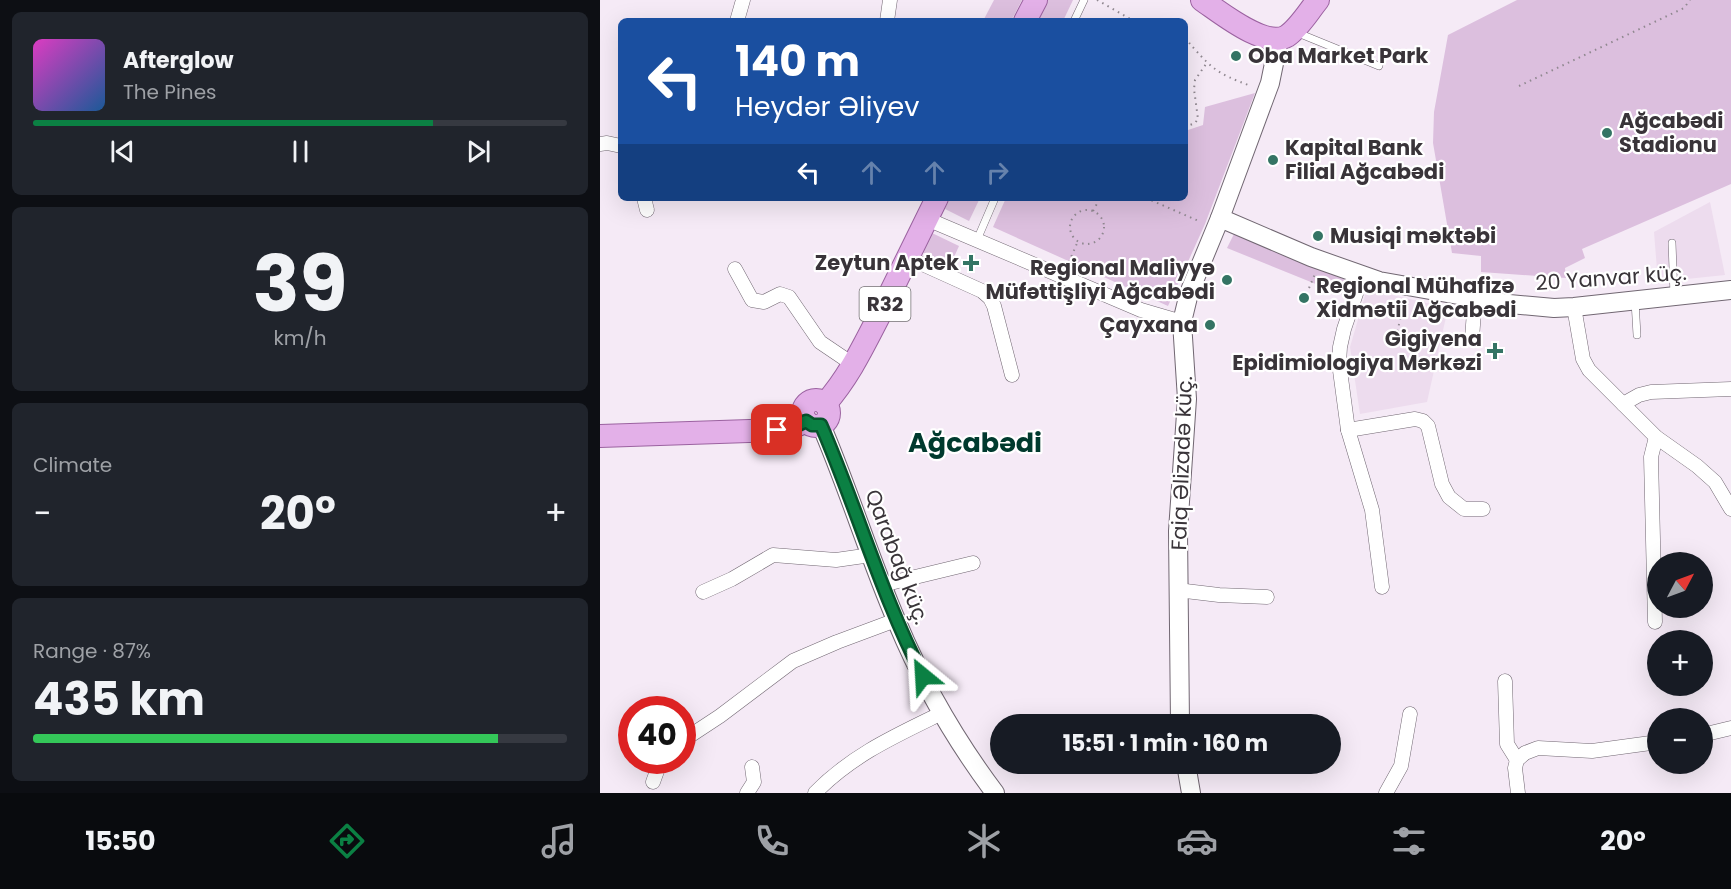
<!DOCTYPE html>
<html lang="en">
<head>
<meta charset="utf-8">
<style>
	body { margin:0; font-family:Poppins,sans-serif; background:#20242c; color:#f1f3f6; height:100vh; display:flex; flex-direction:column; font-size:22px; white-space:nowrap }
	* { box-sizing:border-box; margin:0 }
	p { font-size:20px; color:#9ea1a6 }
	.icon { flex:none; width:33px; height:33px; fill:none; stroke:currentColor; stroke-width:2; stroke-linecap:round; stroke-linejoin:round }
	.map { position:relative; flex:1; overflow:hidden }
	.details { display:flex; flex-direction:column; gap:12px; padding:12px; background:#0d0f14; width:600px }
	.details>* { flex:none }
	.banner { position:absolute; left:18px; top:18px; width:570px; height:183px; border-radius:9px; box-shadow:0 6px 24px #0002; background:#1a4fa0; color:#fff; overflow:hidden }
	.needle { width:39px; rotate:49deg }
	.fabs { position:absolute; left:1047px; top:552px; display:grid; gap:12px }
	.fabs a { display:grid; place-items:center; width:66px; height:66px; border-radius:50%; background:#171b24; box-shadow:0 6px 24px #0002; font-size:30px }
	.speed { position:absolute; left:18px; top:696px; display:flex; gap:12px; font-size:30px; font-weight:700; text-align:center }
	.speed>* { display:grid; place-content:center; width:78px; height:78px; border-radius:50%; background:#171b24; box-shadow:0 6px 24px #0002; line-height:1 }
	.speed .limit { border:9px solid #d22; background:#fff; color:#111 }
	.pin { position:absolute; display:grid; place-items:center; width:51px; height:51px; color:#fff; margin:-26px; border-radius:12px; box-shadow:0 3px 9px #0006 }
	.me { position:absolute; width:66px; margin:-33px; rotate:333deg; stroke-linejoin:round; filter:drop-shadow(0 0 4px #0008) }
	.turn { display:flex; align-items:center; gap:21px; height:126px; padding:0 18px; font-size:27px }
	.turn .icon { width:78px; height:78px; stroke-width:2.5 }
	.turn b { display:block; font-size:42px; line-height:51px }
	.lanes { display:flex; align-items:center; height:57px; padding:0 18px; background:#0003; justify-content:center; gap:30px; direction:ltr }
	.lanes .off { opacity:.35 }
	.big { font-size:45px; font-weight:700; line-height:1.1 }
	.details .widget { flex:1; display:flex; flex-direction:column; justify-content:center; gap:9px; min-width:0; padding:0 21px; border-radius:9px; background:#20242c }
	.details .dial { align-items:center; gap:0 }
	.dial b { font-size:78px; line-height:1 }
	.song { display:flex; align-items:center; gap:18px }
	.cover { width:72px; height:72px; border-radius:9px; background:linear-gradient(135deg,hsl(310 70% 55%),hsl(210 70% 35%)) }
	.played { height:6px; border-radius:3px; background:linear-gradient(90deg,#0b8043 75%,#363941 75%) }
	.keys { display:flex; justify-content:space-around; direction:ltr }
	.heat { display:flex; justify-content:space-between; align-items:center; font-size:33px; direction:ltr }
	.charge { height:9px; border-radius:4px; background:linear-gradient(90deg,#34c759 87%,#363941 0) }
	.trip { position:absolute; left:390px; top:714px; width:351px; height:60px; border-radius:30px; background:#171b24; box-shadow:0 6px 24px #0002; font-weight:700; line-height:60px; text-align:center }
	.dock { display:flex; height:96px; justify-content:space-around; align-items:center; background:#090b0e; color:#9ea1a6 }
	.dock .icon { width:42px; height:42px }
	.dock .selected { color:#0b8043 }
	.dock b { font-size:27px; color:#f1f3f6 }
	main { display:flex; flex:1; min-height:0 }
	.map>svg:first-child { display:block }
	.built { fill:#eddcee }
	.green { fill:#dcbfde }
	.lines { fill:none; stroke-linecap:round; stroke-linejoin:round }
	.service-casing { stroke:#716772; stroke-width:8 }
	.minor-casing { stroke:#716772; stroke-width:15 }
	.tertiary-casing { stroke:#716772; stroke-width:20 }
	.primary-casing { stroke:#9b62a0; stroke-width:24 }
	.path { stroke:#908890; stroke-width:2; stroke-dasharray:1.5 4.5; stroke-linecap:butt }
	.service { stroke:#fff; stroke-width:7 }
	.minor { stroke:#fff; stroke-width:14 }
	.tertiary { stroke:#fff; stroke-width:18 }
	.primary { stroke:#e3b0e8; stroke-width:22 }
	.route-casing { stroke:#07532c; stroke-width:15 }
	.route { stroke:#0b8043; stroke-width:10 }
	.poi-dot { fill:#347464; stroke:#fff; stroke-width:2 }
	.labels { text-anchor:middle; stroke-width:4.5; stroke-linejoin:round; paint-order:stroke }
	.shield { fill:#fff; stroke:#747174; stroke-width:1.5 }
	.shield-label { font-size:20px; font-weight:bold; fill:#393439 }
	.poi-label { font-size:21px; font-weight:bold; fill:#393439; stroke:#fff; text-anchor:start }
	.street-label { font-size:21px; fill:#393439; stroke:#fff }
	.district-label { font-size:27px; font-weight:bold; fill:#003a2e; stroke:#fff }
</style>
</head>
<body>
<main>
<section class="details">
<div class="widget">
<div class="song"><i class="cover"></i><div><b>Afterglow</b><p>The Pines</p></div></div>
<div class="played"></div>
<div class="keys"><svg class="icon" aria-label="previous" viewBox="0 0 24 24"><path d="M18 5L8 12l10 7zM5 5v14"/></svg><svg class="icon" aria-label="pause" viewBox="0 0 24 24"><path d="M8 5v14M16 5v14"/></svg><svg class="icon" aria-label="next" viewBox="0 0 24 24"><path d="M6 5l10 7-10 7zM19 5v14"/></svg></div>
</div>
<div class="widget dial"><b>39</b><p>km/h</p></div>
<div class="widget"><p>Climate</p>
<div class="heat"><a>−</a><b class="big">20°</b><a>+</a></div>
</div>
<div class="widget"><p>Range · 87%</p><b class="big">435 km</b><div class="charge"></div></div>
</section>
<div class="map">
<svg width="1131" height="793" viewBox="0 0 1131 793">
	<rect width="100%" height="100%" fill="#f5eaf6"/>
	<!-- built -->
	<g class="built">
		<path d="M1110 202 1125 275 1058 282 1054 232Z"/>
		<path d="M767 289 848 308 827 402 760 414 750 347Z"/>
	</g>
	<!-- green -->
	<g class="green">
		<path d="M394 0H422L411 21H383Z"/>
		<path d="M442 0H473L463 21H433Z"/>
		<path d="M917 0H1131V184L982 249 985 258 965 268 966 278 881 272V256L852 253 833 143 834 112 848 35Z"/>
		<path d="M655 93 605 224 568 306 393 227 406 198H585V131L603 125 605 107Z"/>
		<path d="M350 198H380L369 221 345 209Z"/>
		<path d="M332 233 359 246 350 266 322 252Z"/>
		<path d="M634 234 748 281 743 295 627 248Z"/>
	</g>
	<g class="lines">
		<!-- service casing -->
		<g class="service-casing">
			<g id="service">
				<path d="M474 21 484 0"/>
				<path d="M698 33 779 66"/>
				<path d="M377 240 395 198"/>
				<path d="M1072 243 1074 295"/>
				<path d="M1035 301 1037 335"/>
			</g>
		</g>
		<!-- minor casing -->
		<g class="minor-casing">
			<g id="minor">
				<path d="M137 21 143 0"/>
				<path d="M287 21 290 0"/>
				<path d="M0 144 7 143 21 146"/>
				<path d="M44 198 47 210"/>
				<path d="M327 219 541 310 582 322"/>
				<path d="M309 258 382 291 390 298 394 306 412 375"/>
				<path d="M135 269 152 300 164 302 180 294 189 297 220 342 254 365"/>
				<path d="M762 276 744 329 740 347 739 363 748 430 772 510 782 587"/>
				<path d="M974 307 983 359 989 370 1056 437 1097 466 1115 482 1131 509"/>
				<path d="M872 338 875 299"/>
				<path d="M1023 404 1039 395 1051 392 1131 389"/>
				<path d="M748 430 815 419 823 421 828 426 842 484 849 497 864 509H883"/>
				<path d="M282 585 373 563"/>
				<path d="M577 590 619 595 667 597"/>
				<path d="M103 592 132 579 173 555 236 560 271 555"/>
				<path d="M1055 622 1051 457 1056 437"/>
				<path d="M905 681 907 744 917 760"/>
				<path d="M1102 735 1131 728"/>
				<path d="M82 741 120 716 193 661 237 642 296 620"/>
				<path d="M53 782 61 760"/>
				<path d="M147 793 154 782 152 767"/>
				<path d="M215 793C252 755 295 736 342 713"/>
				<path d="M786 793 801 766 810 714"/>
				<path d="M918 793 915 768 917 760 925 753 938 748 992 751 1058 742"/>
			</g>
		</g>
		<!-- tertiary casing -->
		<g class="tertiary-casing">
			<g id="tertiary">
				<path d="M620 218 711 257 779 281 909 304 954 308 974 307 1131 290"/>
				<path d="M221 425C249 490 269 557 297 622 322 682 356 741 395 793"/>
				<path d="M580 724 578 531 587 399 582 322 589 293 620 218 670 83 679 39"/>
				<path d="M586 764 591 793"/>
			</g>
		</g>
		<!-- primary casing -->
		<g class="primary-casing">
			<g id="primary">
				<path d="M602 0C620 12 665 49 687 36 699 28 709 11 718 0"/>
				<path d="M425 21 436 0"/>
				<circle cx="216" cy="413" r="13"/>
				<path d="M225 404C248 378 262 349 278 318 298 278 317 238 337 198"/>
				<path d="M0 436 177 430 198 425 206 421"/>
			</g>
		</g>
		<!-- path -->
		<g class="path">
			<path d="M497 0 534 21"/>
			<path d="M585 38C610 67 615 73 651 86"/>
			<path d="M919 86 1084 8 1090 0"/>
			<path d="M585 127 595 123 598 119 594 89 595 80 606 64"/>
			<path d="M546 198 601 222"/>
			<circle cx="487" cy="227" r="17"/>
			<path d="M493 211 500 198"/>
			<path d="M469 262 478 241"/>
			<path d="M709 288 715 274"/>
			<path d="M795 343 804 301"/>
		</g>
		<!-- service -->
		<use href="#service" class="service"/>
		<!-- minor -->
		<use href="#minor" class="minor"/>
		<!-- tertiary -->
		<use href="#tertiary" class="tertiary"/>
		<!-- primary -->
		<use href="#primary" class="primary"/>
	</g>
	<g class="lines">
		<!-- route casing -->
		<g class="route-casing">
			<path id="route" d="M177 430 198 425 206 421 212 425H221C257 508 281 595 323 676"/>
		</g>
		<!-- route -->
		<use href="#route" class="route"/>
	</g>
	<!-- markers -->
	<g class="poi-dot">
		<circle cx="636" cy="56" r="6"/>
		<circle cx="1007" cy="133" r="6"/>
		<circle cx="673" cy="160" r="6"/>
		<circle cx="718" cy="236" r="6"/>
		<path d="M368 254h6v6h6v6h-6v6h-6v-6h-6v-6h6z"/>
		<circle cx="627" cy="280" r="6"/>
		<circle cx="704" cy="298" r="6"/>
		<circle cx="610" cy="325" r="6"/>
		<path d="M892 342h6v6h6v6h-6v6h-6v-6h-6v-6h6z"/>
	</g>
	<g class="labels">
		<!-- shield labels -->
		<rect class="shield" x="259.5" y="287" width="51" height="34" rx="4.5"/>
		<g class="shield-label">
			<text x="285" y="311">R32</text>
		</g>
		<!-- poi labels -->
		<g class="poi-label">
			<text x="648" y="63">Oba Market Park</text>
			<text x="1019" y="128">Ağcabədi<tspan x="1019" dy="24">Stadionu</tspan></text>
			<text x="685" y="155">Kapital Bank<tspan x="685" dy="24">Filial Ağcabədi</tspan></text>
			<text x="730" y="243">Musiqi məktəbi</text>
			<text x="359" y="270" text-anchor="end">Zeytun Aptek</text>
			<text x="615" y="275" text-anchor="end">Regional Maliyyə<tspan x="615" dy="24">Müfəttişliyi Ağcabədi</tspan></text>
			<text x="716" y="293">Regional Mühafizə<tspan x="716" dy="24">Xidmətii Ağcabədi</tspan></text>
			<text x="598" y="332" text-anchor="end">Çayxana</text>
			<text x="882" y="346" text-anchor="end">Gigiyena<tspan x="882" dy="24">Epidimiologiya Mərkəzi</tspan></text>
		</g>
		<!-- street labels -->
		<g class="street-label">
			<text transform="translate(1011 278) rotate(-4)" y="7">20 Yanvar küç.</text>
			<text transform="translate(582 463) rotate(-88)" y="7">Faiq Əlizadə küç.</text>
			<text transform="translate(297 557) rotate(69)" y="7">Qarabağ küç.</text>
		</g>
		<!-- district labels -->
		<g class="district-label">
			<text x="375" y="452">Ağcabədi</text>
		</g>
	</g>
</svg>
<div class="fabs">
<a><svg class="needle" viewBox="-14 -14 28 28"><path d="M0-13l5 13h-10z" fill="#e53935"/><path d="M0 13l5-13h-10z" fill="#9ea1a6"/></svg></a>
<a>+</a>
<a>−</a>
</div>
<div class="speed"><div class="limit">40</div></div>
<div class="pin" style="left:177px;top:430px;background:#d93025"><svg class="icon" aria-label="arrive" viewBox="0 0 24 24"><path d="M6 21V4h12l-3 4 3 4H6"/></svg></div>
<svg class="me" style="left:323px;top:676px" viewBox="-20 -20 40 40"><path d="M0-17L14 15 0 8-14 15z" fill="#0b8043" stroke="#fff" stroke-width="4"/></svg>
<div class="trip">15:51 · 1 min · 160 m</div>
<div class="banner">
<div class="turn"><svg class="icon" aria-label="left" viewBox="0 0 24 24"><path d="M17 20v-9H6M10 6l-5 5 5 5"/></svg><div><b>140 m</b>Heydər Əliyev</div></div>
<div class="lanes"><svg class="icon" aria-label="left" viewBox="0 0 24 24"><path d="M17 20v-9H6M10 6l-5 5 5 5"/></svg><svg class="icon off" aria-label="ahead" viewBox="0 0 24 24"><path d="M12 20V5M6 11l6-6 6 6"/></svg><svg class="icon off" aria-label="ahead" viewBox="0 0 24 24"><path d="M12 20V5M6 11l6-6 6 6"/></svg><svg class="icon off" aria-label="right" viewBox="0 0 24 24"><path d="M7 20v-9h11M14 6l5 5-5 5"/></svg></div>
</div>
</div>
</main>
<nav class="dock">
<b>15:50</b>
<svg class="icon selected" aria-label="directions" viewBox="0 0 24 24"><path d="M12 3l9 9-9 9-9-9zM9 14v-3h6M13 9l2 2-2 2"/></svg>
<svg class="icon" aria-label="music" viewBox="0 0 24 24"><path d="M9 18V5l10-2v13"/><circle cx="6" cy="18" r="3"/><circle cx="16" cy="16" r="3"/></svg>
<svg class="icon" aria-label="phone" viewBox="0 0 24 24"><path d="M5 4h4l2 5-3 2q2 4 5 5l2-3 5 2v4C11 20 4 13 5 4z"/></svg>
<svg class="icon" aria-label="climate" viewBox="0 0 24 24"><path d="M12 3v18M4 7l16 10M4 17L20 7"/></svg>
<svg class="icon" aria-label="car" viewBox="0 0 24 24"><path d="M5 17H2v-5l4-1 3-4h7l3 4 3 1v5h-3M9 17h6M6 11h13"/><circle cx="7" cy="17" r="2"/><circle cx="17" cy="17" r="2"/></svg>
<svg class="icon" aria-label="filters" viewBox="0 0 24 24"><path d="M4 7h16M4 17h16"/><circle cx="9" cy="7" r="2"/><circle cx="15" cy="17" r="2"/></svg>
<b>20°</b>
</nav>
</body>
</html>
